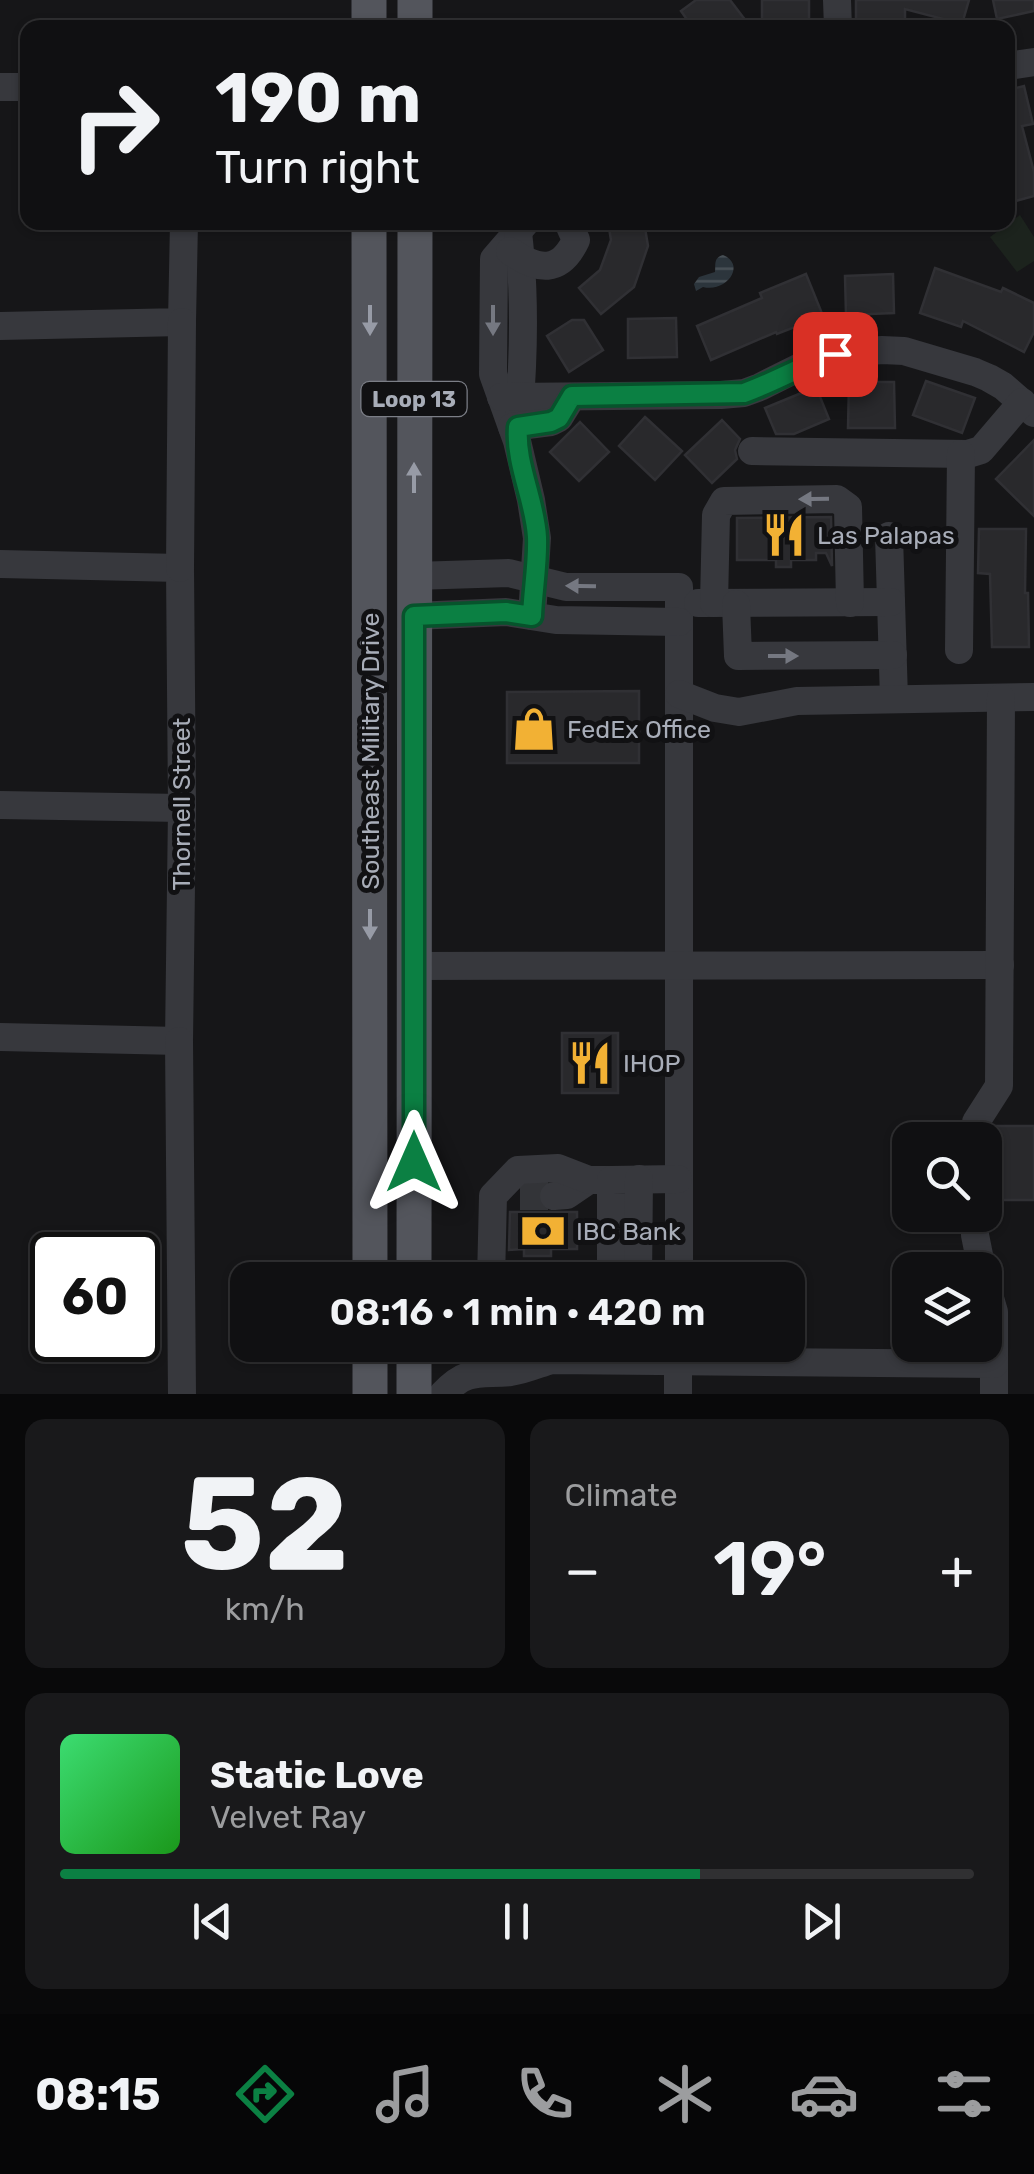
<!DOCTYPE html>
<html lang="en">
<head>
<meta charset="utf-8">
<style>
	body { margin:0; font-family:Rubik,sans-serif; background:#19191b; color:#f1f3f6; height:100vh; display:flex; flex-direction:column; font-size:38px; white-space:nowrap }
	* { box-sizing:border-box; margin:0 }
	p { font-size:32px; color:#9c9d9f }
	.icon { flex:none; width:55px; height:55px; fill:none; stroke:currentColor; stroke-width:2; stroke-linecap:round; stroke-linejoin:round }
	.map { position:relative; height:1394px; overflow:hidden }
	.side { display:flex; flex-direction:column; gap:25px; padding:25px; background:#09090a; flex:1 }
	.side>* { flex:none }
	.banner { position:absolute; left:20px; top:20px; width:995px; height:210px; border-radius:20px; box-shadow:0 2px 8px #0004,0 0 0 2px #303032; background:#101012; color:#f1f3f6; overflow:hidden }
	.controls { position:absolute; left:892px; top:1122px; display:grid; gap:20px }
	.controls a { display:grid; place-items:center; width:110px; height:110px; border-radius:20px; background:#101012; box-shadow:0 2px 8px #0004,0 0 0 2px #303032; font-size:50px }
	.speed { position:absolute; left:30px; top:1232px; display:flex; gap:20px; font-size:50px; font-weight:700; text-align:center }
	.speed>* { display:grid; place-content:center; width:130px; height:130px; border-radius:50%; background:#101012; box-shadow:0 2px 8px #0004,0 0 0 2px #303032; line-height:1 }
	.speed .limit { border:5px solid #111; border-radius:15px; background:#fff; color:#111 }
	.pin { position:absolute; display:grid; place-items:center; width:85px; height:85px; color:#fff; margin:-42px; border-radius:20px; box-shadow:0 5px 15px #0006 }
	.me { position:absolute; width:110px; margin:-55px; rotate:0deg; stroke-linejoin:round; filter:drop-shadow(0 0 8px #0008) }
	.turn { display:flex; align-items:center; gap:35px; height:210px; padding:0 30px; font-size:45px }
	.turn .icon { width:130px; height:130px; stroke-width:2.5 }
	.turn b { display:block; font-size:70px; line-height:85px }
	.big { font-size:75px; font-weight:600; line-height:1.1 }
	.side .card { flex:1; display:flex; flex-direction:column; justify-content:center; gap:15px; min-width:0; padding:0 35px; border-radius:20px; background:#19191b }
	.side .dial { align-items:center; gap:0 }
	.dial b { font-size:130px; line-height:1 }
	.song { display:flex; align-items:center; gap:30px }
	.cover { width:120px; height:120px; border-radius:15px; background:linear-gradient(135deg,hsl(140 70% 55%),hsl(120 70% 35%)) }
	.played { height:10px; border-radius:5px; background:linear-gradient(90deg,#0b8043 70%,#303032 70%) }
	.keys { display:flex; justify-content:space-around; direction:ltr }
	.heat { display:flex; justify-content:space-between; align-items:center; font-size:55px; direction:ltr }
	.side .tiles { flex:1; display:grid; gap:25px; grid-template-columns:1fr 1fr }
	.card:last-child { grid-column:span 2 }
	.trip { position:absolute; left:230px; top:1262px; width:575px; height:100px; border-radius:20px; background:#101012; box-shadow:0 2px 8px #0004,0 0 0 2px #303032; font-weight:600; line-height:100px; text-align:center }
	.dock { display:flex; height:160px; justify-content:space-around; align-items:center; background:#060607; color:#9c9d9f }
	.dock .icon { width:70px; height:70px }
	.dock .current { color:#0b8043 }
	.dock b { font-size:45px; color:#f1f3f6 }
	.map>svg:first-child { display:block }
	.park { fill:#1c231d }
	.water { fill:url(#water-rules) }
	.building { fill:#29292c; stroke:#303034; stroke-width:2.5 }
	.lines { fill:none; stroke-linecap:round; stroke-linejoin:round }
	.minor-tunnel { stroke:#333438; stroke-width:28; stroke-dasharray:28 14; stroke-linecap:butt }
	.minor { stroke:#37383d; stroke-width:28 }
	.major { stroke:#53555c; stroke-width:35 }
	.oneway { fill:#979ba6 }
	.oneway2 { fill:#757881 }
	.route-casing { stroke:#07532c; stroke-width:25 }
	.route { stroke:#0b8043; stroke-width:18 }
	.labels { text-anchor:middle; stroke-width:10; stroke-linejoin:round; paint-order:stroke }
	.shield { fill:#111113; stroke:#7b7e86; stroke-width:2.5 }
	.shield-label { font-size:22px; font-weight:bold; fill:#a8adb8 }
	.poi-label { font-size:25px; fill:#a8adb8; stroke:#111113; text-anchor:start }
	.street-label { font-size:25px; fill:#a8adb8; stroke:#111113 }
</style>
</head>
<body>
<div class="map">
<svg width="1034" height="1394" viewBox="0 0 1034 1394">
	<defs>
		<pattern id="water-rules" width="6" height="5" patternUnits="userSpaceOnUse" patternTransform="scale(2.5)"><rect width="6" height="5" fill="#2c353c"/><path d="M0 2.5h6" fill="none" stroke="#485056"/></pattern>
	</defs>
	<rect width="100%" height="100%" fill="#161618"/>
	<!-- park -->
	<path class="park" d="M1020 215 1034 237V261L1017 272 990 237Z"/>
	<!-- water -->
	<path class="water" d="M723 255C747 265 726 293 703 287L696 291 694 284 699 277 715 272C716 265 713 258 723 255Z"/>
	<!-- building -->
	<g class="building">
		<path d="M696 0H730L746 21 737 28H693L681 11Z"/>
		<rect x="762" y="0" width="47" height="20"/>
		<path d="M856 0H969L962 24 905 9V20H856Z"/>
		<path d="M993 0H1034V11L997 19Z"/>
		<path d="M1024 86 1033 124 1022 126 1034 172V196L1008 203V90Z"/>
		<path d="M608 222H644L648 246 634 287 601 314 579 288 600 270 611 240Z"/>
		<path d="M935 268 1001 292 1003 288 1034 303V332L1024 352 963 321 961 327 920 313Z"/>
		<path d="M806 274 823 316 777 334 776 332 711 360 697 326 762 298 760 293Z"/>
		<path d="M893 274 894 313 846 315 845 276Z"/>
		<path d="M676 318 677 357 628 358V319Z"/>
		<path d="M572 320H584L603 350 569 372 547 336Z"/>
		<path d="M926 381 975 398 962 433 913 415Z"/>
		<path d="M849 382H894L895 428H848Z"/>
		<path d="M816 387 829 419 794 434H776L765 408Z"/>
		<path d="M645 417 682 451 655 480 619 446Z"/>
		<path d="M722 420 740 439 735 450 737 459 712 483 685 455Z"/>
		<path d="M580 422 609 452 579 481 550 452Z"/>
		<path d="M1034 440V516L996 479Z"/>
		<path d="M831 517 832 566 826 553H816V560H791V567H776V560H737V518Z"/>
		<path d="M979 529H1026L1025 593H1028L1029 647H992L990 574 978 573Z"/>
		<path d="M639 691V763H507V692Z"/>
		<rect x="562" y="1033" width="56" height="60"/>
		<path d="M995 1126H1034V1200H991L990 1150Z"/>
		<path d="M510 1212H577V1249H551V1256H524V1249L509 1250Z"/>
	</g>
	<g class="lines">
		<!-- minor-tunnel -->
		<path class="minor-tunnel" d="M520 1196H554"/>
		<!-- minor -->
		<g class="minor">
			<path d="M837 0 838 28"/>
			<path d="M1008 66 1034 62"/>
			<path d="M0 87H28"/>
			<path d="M526 222 494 259 493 374 517 441 531 500 537 538 532 616"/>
			<path d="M518 232C525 292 524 354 519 414"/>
			<path d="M510 251C538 271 560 274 576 240L568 222"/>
			<path d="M0 326 182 322 184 222"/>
			<path d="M501 397 721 395 744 393 760 387 806 364 835 354 882 350 904 351 975 372 989 378 1003 386 1034 413"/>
			<path d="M512 427 551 422 559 418 572 397"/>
			<path d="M752 451 968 454 981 450 1022 402"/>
			<path d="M889 536 894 699"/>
			<path d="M0 564 180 568 182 808 179 1041 0 1037"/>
			<path d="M180 568 182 322"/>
			<path d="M414 576 509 573 566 587H679V1280"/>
			<path d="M698 603 891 602"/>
			<path d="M714 603 716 515 724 501 837 499 848 507 850 603"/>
			<path d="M736 604 738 656 893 655"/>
			<path d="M414 616 506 612 556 620 679 622"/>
			<path d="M959 650 961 454"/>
			<path d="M679 694 715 708 739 712 797 701 1034 697"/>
			<path d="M0 805 182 808"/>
			<path d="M414 966 1000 965"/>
			<path d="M179 1041 182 1394"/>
			<path d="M976 1140V1122L999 1086 1001 698"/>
			<path d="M554 1196 567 1195 589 1180"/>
			<path d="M975 1215V1235L982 1270"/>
			<path d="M491 1280 493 1196 518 1170 558 1168 589 1180H611"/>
			<path d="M611 1280V1180L678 1179"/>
			<path d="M638 1280 639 1179"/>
			<path d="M985 1281 994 1312V1394"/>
			<path d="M414 1346 520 1349 551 1360"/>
			<path d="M443 1394C467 1368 479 1375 511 1372 525 1370 538 1364 551 1360L994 1364"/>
			<path d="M678 1394V1346"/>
		</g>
		<!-- major -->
		<g class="major">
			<path d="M369 0V28"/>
			<path d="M415 28V0"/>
			<path d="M369 222 370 1280"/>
			<path d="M414 1280 415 222"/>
			<path d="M370 1345V1394"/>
			<path d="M414 1394V1345"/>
		</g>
	</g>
	<!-- one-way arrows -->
	<defs><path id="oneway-solid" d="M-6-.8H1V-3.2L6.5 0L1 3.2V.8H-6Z" transform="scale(2.5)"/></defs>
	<g class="oneway">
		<use href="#oneway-solid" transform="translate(370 320) rotate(90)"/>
		<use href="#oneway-solid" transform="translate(414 478) rotate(-90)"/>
		<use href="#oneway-solid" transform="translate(370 924) rotate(90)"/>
	</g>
	<g class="oneway2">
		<use href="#oneway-solid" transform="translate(493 320) rotate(90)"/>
		<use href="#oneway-solid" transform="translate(814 499) rotate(179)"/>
		<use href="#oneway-solid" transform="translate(581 586) rotate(-179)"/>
		<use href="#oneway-solid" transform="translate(783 656)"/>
	</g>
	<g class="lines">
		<!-- route casing -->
		<g class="route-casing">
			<path id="route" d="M414 1162V616L506 612 532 616C533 590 538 563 537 537 535 500 515 464 518 427L551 422 559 418 572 396 744 393C775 382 803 365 835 354"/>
		</g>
		<!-- route -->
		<use href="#route" class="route"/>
	</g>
	<!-- icons -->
	<defs>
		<g id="restaurant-bare" transform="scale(3.45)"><path d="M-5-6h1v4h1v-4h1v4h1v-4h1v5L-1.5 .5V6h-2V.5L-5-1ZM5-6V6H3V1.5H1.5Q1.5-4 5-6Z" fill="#f2b134" stroke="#111113" stroke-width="2.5" paint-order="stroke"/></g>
		<g id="shop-bare" transform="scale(3.45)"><path d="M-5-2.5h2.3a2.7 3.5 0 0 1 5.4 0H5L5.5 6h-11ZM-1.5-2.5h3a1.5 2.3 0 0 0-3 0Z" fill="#f2b134" stroke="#111113" stroke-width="2.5" paint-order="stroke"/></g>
		<g id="bank-bare" transform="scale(3.45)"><path d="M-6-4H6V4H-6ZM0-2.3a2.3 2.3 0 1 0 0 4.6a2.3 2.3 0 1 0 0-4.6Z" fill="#f2b134" stroke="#111113" stroke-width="2.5" paint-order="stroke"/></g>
	</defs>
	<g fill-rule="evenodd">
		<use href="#restaurant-bare" x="784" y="535"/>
		<use href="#shop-bare" x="534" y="729"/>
		<use href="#restaurant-bare" x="590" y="1063"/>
		<use href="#bank-bare" x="543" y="1231"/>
	</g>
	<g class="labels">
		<!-- shield labels -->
		<rect class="shield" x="361.5" y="382" width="105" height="34" rx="8"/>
		<g class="shield-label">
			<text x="414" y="407">Loop 13</text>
		</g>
		<!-- poi labels -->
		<g class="poi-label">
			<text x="817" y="544">Las Palapas</text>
			<text x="567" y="738">FedEx Office</text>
			<text x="623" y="1072">IHOP</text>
			<text x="576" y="1240">IBC Bank</text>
		</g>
		<!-- street labels -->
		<g class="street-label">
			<text transform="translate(370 751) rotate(-90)" y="9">Southeast Military Drive</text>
			<text transform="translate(181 804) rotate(-90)" y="9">Thornell Street</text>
		</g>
	</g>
</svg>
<div class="controls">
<a><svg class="icon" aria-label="search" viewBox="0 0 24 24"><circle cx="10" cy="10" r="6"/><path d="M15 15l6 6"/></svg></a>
<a><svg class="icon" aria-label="layers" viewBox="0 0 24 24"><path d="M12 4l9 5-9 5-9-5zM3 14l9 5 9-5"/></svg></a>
</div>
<div class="speed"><div class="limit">60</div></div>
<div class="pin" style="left:835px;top:354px;background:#d93025"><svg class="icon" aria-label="arrive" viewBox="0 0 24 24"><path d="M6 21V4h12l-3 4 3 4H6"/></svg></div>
<svg class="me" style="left:414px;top:1162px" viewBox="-20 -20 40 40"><path d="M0-17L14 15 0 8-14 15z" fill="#0b8043" stroke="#fff" stroke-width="4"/></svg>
<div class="trip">08:16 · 1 min · 420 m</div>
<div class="banner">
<div class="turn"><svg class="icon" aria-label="right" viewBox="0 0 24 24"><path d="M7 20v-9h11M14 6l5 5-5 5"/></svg><div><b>190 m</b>Turn right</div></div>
</div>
</div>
<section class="side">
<div class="tiles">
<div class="card dial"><b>52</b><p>km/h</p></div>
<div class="card"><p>Climate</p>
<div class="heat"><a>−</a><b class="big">19°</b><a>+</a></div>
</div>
<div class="card">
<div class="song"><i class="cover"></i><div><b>Static Love</b><p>Velvet Ray</p></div></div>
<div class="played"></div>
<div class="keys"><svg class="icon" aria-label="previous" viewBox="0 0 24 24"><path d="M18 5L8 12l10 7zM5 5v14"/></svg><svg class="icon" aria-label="pause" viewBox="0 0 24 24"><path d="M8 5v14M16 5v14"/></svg><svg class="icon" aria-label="next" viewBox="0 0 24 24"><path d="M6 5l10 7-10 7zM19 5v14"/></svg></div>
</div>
</div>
</section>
<nav class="dock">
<b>08:15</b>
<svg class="icon current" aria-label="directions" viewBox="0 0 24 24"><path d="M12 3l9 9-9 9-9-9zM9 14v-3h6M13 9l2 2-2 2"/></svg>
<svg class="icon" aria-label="music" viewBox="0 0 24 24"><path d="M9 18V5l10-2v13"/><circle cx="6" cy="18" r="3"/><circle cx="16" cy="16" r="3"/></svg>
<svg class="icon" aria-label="phone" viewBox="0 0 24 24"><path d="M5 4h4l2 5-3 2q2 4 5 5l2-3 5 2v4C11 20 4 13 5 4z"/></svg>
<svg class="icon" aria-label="climate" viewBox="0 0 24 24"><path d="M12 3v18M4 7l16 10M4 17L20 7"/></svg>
<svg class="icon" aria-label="car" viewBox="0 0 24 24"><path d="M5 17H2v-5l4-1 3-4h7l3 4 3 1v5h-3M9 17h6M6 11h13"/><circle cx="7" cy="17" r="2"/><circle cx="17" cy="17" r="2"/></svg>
<svg class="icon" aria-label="filters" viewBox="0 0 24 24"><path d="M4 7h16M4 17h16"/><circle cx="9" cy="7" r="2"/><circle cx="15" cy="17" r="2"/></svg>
</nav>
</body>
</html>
